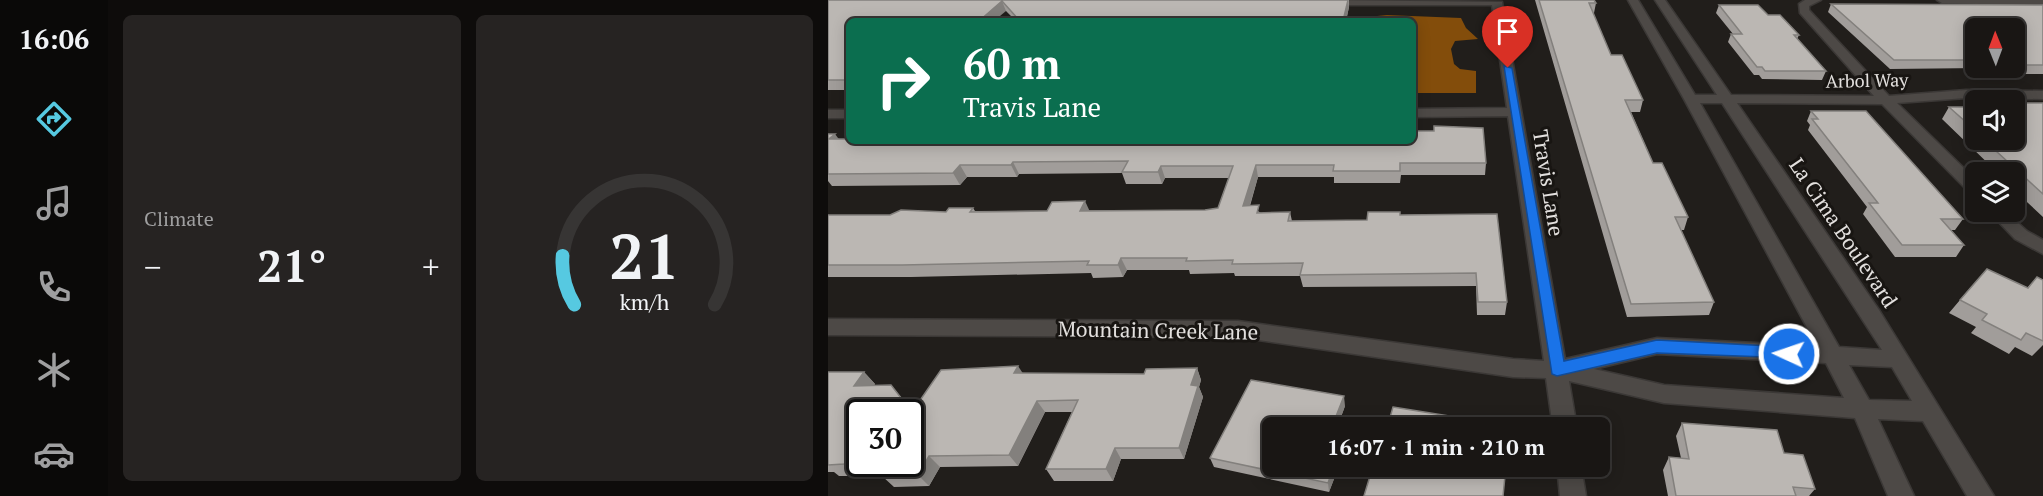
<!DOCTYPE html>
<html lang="en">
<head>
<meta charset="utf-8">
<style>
	body { margin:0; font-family:"PT Serif",serif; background:#262322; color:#f1f3f6; height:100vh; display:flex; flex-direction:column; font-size:22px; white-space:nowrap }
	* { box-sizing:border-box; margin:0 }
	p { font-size:20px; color:#9f9fa0 }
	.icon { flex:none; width:33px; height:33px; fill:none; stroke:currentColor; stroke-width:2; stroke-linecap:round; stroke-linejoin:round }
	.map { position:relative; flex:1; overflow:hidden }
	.panel { display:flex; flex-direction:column; gap:15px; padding:15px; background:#0e0c0b; width:720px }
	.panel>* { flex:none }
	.guide { position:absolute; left:18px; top:18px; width:570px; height:126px; border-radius:9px; box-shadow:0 3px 15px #0003,0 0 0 2px #373534; background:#0b6e4f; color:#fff; overflow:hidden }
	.needle { width:39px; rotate:359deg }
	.controls { position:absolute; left:1137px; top:18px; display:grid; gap:12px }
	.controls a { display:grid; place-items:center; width:60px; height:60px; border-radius:9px; background:#191614; box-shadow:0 3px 15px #0003,0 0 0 2px #373534; font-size:30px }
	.speed { position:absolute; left:18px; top:399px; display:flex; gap:12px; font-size:30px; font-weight:700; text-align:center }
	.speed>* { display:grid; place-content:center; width:78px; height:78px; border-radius:50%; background:#191614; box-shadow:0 3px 15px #0003,0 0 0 2px #373534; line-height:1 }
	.speed .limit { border:3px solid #111; border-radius:9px; background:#fff; color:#111 }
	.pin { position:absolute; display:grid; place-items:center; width:51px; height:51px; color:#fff; margin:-62px -26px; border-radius:50% 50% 50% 0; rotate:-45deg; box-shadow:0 0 6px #0007 }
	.pin .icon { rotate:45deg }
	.me { position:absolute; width:66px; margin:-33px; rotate:273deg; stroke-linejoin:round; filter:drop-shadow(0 0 4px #0008) }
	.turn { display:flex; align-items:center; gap:21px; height:126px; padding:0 18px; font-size:27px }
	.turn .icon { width:78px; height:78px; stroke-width:2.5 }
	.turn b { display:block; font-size:42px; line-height:51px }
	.big { font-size:45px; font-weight:600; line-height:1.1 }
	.panel .card { flex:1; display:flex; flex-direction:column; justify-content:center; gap:9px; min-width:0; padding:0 21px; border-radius:9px; background:#262322 }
	.panel .dial { align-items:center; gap:0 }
	.dial svg { height:156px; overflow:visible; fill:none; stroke:#373534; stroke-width:7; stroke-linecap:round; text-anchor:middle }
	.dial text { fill:#f1f3f6; stroke:none }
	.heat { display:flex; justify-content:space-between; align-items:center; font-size:33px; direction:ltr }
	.panel .tiles { flex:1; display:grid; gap:15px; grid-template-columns:repeat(2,1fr) }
	.trip { position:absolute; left:434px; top:417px; width:348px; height:60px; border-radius:9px; background:#191614; box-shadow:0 3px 15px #0003,0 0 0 2px #373534; font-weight:600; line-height:60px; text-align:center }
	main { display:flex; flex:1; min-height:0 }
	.tab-bar { display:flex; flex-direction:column; width:108px; justify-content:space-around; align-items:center; background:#0a0908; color:#9f9fa0 }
	.tab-bar .icon { width:42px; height:42px }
	.tab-bar .current { color:#56c9e1 }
	.tab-bar b { font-size:27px; color:#f1f3f6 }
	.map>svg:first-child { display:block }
	.water { fill:#834d0b }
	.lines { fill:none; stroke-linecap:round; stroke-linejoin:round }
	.minor-casing { stroke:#3b3836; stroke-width:3 }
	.minor { fill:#4d4946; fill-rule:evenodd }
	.wall { fill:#a19d9a; fill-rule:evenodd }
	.shaded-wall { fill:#83807d }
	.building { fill:#bbb7b3; stroke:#83807d; stroke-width:1.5 }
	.route { fill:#1a73e8; stroke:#114b97; stroke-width:1.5 }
	.labels { text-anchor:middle; stroke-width:6; stroke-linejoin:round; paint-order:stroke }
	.far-street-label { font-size:18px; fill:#e3e0de; stroke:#181512 }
	.street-label { font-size:21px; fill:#e3e0de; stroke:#181512 }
</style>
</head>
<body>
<main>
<nav class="tab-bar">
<b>16:06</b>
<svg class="icon current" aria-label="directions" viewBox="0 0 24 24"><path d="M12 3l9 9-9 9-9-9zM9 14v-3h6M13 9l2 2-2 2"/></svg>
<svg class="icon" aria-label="music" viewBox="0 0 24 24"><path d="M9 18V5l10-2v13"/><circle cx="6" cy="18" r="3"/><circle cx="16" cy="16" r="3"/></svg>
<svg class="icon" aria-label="phone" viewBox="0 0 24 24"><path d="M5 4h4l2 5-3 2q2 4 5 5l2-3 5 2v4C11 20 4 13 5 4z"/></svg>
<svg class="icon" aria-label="climate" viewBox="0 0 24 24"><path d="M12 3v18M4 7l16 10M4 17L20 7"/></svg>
<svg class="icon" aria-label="car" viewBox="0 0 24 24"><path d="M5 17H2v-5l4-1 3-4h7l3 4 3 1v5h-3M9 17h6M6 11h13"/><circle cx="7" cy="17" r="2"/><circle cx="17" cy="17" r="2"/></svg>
</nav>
<section class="panel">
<div class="tiles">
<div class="card"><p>Climate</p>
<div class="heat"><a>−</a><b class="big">21°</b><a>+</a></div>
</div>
<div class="card dial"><svg viewBox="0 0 100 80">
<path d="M14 69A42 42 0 1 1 86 69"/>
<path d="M14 69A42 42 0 0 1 8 44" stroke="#56c9e1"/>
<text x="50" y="56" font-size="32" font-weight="700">21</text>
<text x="50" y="72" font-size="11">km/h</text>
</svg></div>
</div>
</section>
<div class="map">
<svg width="1215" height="496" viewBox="0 0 1215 496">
	<rect width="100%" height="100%" fill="#211e1b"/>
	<!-- water -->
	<path class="water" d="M559 15 633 18 638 28 650 39 627 41 623 49 626 64 632 69 648 71V93H585V21H529V18Z"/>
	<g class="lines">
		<!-- minor casing -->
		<g class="minor-casing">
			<g id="minor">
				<path d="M493 0 674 2 737 359 829 338 989 346 856 99 800 0H810L867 95H889L827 0H837L903 95 1046 96 972 13 971 4 977 0H993L981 6V10L1061 96 1138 90 1215 91V99L1138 98 1069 103 1148 180V195L1142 193 1054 104 909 103 1051 310 1166 496H1139L1095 421 1050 419 1086 496H1060L1027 418 836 403 741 381 749 428H725L718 378 685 377 410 337 0 335V319L410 321 685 359 716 361 680 116 585 117V109L679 108 664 5H497L493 4ZM872 103H894L1054 350 1011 347ZM829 354 998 363 1016 398 836 385 766 369ZM1021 365 1064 367 1084 401 1041 400Z"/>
				<path d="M1109 0H1215V6L1114 3Z"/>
				<rect x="0" y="110" width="21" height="8"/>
				<path d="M1161 212H1178L1199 231 1215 240V254L1187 239Z"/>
				<path d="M729 466H753L758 496H732Z"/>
			</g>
		</g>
		<!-- minor -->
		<use href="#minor" class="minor"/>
	</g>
	<!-- wall -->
	<g class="wall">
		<path d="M0 0H521V7L518 21H188L178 11 21 21V90H0Z"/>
		<path d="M707 0H766L768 3 766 13H765L783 55 815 100 812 112H803L825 163 860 217 856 230H853L886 302 881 315 799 317Z"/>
		<path d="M1003 4 1215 5V74H1159L1152 68 1062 69 1000 12ZM1148 28H1186V68H1148Z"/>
		<path d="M891 5 940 15 971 35 969 39 998 71 994 80 934 79 931 75H926L900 42 903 34H905L888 13Z"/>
		<path d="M1189 103H1215V217L1186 190V172H1169L1114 119 1121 107H1148V140H1186V107Z"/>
		<path d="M983 111 1135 219 1127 230H1123L1136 245 1128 257H1067L1035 214 1039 207 980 130 982 125 979 121Z"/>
		<path d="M0 134 11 139 658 163 657 175H573L572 183H506V177H430L422 206 433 213 462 212 464 221 539 220 572 215 669 214 679 302 677 315H649L648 286 475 287 472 276H407L406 273 362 274 361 270H299L295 277 265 278 263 273 83 277H0V215H62L118 212 145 208 147 211 377 210 390 208 401 178H337L334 184H298L294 173 191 174 189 177H139L132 185 4 186 0 181Z"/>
		<path d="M1209 277 1215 280V345L1204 356 1187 347 1181 354 1143 333 1148 327 1121 313 1132 300 1199 288Z"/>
		<path d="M369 368 373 380 371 387 375 397 356 459H293L285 481H226L218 469 244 412H217L190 466 112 467 101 486 66 487 54 476 82 464V412L29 476H11L6 472H0V372H36L47 384 46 385H63L84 411 195 373 316 374Z"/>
		<path d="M517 406 510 425 444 466H511L501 492 386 467 382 458Z"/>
		<path d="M854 423 956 453 987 489 981 496H840L835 470 841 457 853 458 848 436Z"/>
	</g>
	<!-- shaded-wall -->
	<g class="shaded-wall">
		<path d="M520 0 521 7 518 21H515Z"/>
		<path d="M174 1 178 11 166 21H151Z"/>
		<path d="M7 134 16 146 1 139Z"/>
		<path d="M185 162 191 174 189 177 183 165Z"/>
		<path d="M132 165 139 177 132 185 125 173Z"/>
		<path d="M428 165 430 177 418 218 415 206Z"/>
		<path d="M333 166 337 178 334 184 330 172Z"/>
		<path d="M257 201 263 214 252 211Z"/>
		<path d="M293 258 299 270 295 277 290 265Z"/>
		<path d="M190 366 198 378 186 373Z"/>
		<path d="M369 368 373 380 371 387 375 397 356 459 351 448 363 385Z"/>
		<path d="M36 372 47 384 37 397 26 386Z"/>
		<path d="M63 385 91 420 82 443V425Z"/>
		<path d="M516 396 517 406 509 428 505 424Z"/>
		<path d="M209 401 217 412 190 466 181 455Z"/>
		<path d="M287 448 293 459 285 481 278 469Z"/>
		<path d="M32 455V464H49L29 476 16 464Z"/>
		<path d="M101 456 112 467 101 486 90 475Z"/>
		<path d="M506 466H511L501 492 500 483Z"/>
	</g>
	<!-- building -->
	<g class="building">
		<path d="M0 0H520L515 21H192L174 1 151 21H21V80H0Z"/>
		<path d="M711 0H766L768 3H761L783 55H794L815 100H797L825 163H834L860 217H847L886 302 803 304Z"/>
		<path d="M1003 4 1215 5V65H1186V28H1148V60H1066Z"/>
		<path d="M891 5H930L940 15H952L971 35H966L998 71H937L934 67H929L903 34H914Z"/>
		<path d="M1189 103H1215V194L1156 140H1186V107L1195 108Z"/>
		<path d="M1121 107H1148V131Z"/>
		<path d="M983 111H1038L1135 219H1113L1136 245H1074L1041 203H1050L984 119H990Z"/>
		<path d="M606 126 655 128 658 163H572V171H505L506 165H428L415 206 431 205 429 213 462 212 460 221 539 220 540 212H572V215L669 214 679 302H650L648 273 472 275 475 263 404 264 405 260 358 261 359 258H293L290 265H259L261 261 74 265H0V215H62L73 210 118 212 121 208H145L142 212 219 211 224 202 257 201 252 211 377 210 390 208 405 166H333L330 172H294L300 161 185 162 183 165H132L125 173 0 174V134H7L1 139H21V141H585V131H606Z"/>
		<path d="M1159 269 1200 288 1209 277 1215 280V341L1198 333 1193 340 1154 320 1159 314 1132 300Z"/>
		<path d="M190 366 186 373 316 374 318 369 369 368 363 385 370 386 351 448H287L278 469H218L250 400 209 401 181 455 101 456 90 475 54 476 63 464H82V434L92 419 82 425V412H32V455L16 464 0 465V372H36L26 386 63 385 84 412 113 370Z"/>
		<path d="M423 380 516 396 505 424 520 428H444V466H506L500 483 382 458Z"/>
		<path d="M565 407 683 426V428H559Z"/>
		<path d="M854 423 949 430 956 453 975 455 987 489 965 487 968 496H848L841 457 861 459Z"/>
		<path d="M545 466H678L675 496H536Z"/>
	</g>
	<!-- route -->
	<path class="route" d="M676 66 684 68 736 361 829 340 961 347 966 349 969 354 966 358 829 353 729 376 724 374Z"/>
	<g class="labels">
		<!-- far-street labels -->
		<g class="far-street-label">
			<text transform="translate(1039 81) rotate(-1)" y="6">Arbol Way</text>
		</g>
		<!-- street labels -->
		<g class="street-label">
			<text transform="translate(720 183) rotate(81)" y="7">Travis Lane</text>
			<text transform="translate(1015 233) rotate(56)" y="7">La Cima Boulevard</text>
			<text transform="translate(330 331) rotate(1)" y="7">Mountain Creek Lane</text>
		</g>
	</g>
</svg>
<div class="controls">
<a><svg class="needle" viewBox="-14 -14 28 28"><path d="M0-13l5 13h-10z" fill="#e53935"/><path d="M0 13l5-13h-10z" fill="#9f9fa0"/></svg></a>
<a><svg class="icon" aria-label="sound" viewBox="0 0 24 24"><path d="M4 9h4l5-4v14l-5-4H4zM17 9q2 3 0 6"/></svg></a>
<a><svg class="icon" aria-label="layers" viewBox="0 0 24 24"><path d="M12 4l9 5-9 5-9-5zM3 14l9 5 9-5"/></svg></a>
</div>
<div class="speed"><div class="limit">30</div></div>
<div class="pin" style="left:680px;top:68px;background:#d93025"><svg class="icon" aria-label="arrive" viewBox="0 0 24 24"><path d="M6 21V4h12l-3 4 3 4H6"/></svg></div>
<svg class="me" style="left:961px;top:354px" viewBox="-20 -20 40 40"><circle r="17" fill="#1a73e8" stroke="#fff" stroke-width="3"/><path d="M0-11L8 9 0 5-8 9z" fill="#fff"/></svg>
<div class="trip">16:07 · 1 min · 210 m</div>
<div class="guide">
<div class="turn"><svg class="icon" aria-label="right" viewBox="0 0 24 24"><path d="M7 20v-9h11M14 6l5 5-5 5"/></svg><div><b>60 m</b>Travis Lane</div></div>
</div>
</div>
</main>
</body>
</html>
